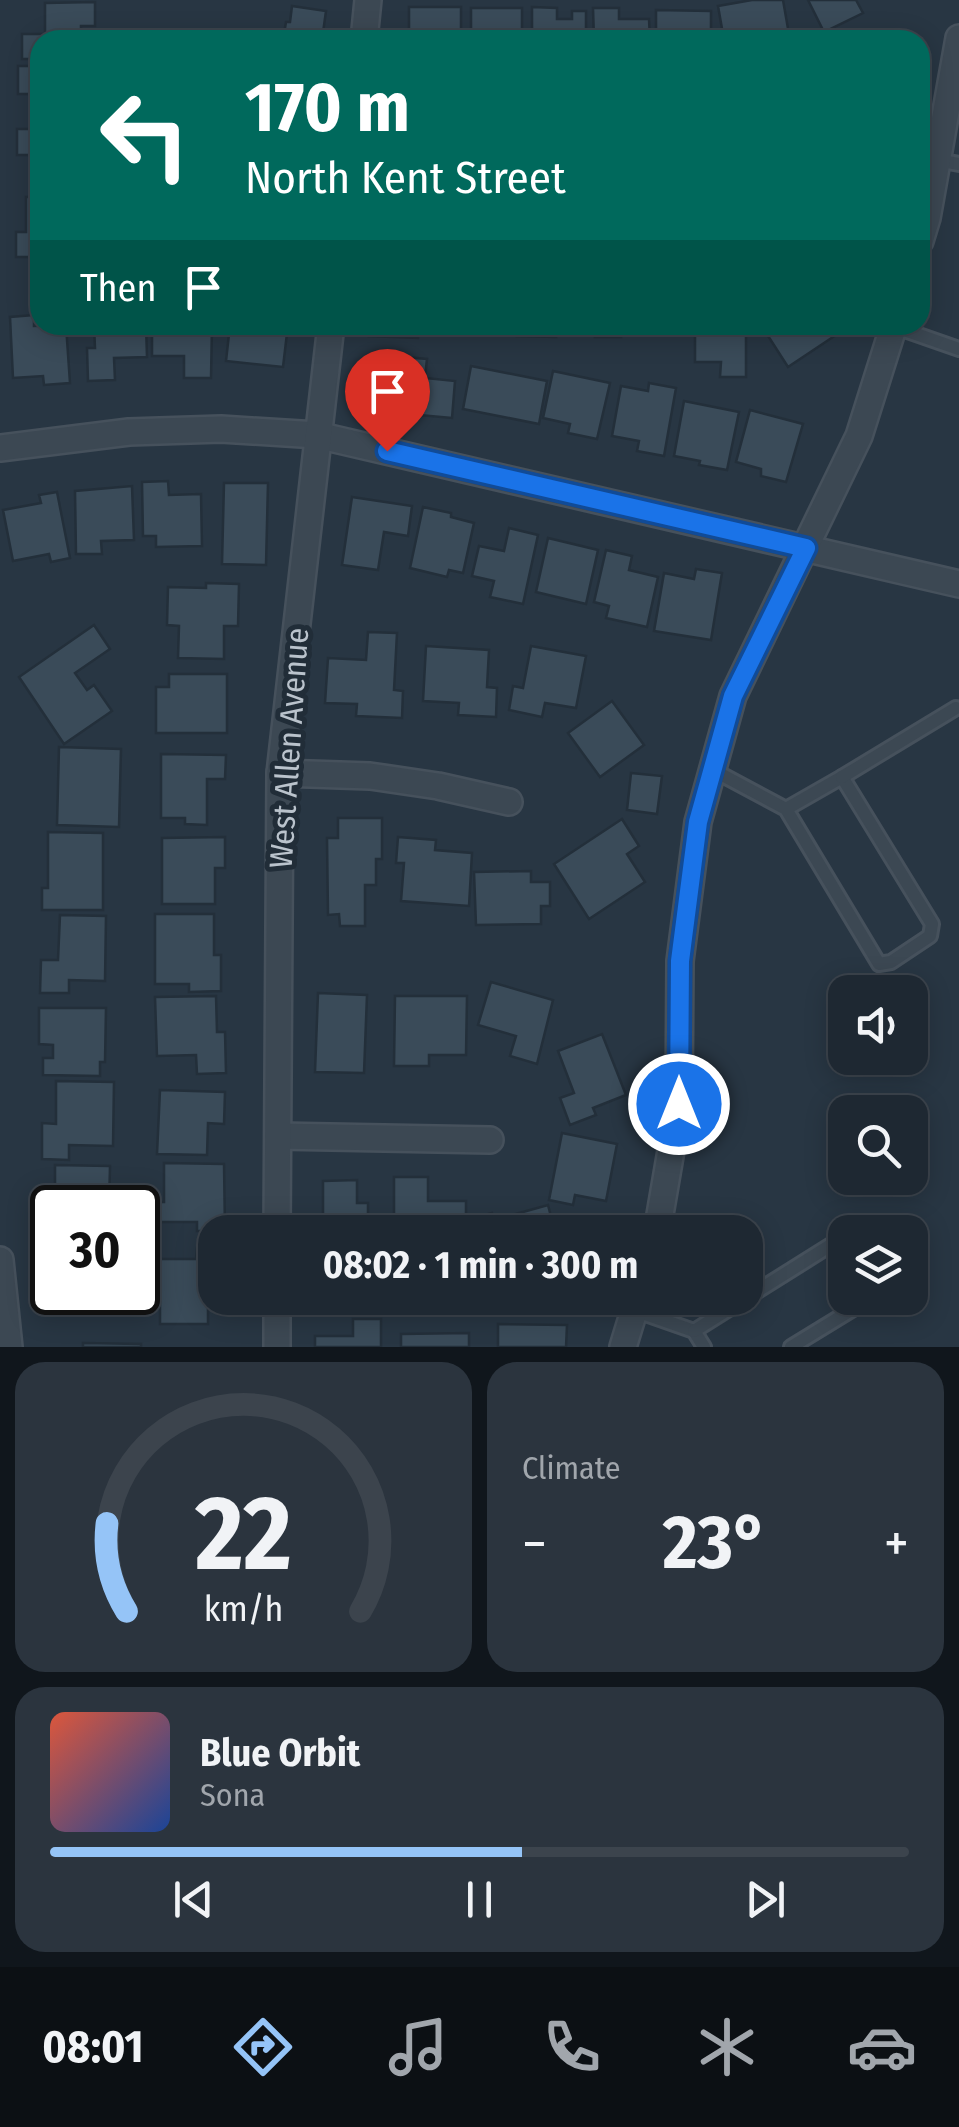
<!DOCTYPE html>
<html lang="en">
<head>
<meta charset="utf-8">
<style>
	body { margin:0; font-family:"Fira Sans Condensed",sans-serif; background:#2b343e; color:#f1f3f6; height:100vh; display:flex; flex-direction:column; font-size:38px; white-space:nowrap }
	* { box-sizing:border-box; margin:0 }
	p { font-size:32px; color:#a1a6ac }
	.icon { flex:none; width:55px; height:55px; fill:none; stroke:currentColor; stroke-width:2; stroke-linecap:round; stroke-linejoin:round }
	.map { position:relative; height:1347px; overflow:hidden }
	.drawer { display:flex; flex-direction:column; gap:15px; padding:15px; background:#10161c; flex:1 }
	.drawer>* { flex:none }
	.top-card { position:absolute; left:30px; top:30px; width:900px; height:305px; border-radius:30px; box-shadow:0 5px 25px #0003,0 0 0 2px #3c444d; background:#00695c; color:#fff; overflow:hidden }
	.fabs { position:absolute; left:828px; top:975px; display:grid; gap:20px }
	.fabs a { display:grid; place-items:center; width:100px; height:100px; border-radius:20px; background:#1e2832; box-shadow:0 5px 25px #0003,0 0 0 2px #3c444d; font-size:50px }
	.speed { position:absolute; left:30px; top:1185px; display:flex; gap:20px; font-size:50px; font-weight:700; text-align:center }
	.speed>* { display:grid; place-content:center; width:130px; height:130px; border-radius:50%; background:#1e2832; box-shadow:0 5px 25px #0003,0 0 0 2px #3c444d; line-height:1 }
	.speed .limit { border:5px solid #111; border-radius:15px; background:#fff; color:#111 }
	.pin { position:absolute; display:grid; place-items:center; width:85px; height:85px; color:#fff; margin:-102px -42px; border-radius:50% 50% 50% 0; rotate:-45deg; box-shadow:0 0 10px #0007 }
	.pin .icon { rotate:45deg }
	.me { position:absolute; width:110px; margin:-55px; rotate:0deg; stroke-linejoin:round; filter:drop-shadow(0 0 8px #0008) }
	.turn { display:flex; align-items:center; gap:35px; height:210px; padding:0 50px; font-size:45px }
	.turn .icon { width:130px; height:130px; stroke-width:2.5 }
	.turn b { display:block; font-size:70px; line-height:85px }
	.then { display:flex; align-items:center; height:95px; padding:0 50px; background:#0003; gap:20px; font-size:38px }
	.big { font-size:75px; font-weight:700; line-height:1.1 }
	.drawer .card { flex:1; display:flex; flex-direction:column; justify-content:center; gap:15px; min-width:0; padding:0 35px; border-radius:30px; background:#2b343e }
	.drawer .dial { align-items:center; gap:0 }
	.dial svg { height:260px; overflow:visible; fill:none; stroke:#3c444d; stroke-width:7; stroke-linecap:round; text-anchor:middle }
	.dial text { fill:#f1f3f6; stroke:none }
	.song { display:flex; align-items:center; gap:30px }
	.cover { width:120px; height:120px; border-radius:15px; background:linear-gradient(135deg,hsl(10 70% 55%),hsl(220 70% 35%)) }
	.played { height:10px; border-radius:5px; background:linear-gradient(90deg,#95c4f7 55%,#3c444d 55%) }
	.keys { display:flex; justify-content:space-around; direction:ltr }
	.heat { display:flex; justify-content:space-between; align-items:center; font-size:55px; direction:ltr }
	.drawer .tiles { flex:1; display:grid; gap:15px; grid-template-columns:1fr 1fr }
	.card:last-child { grid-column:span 2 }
	.trip { position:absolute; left:198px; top:1215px; width:565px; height:100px; border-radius:30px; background:#1e2832; box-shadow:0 5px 25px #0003,0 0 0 2px #3c444d; font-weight:700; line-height:100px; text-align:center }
	.tab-bar { display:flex; height:160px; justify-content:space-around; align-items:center; background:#0c1014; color:#a1a6ac }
	.tab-bar .icon { width:70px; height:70px }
	.tab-bar .current { color:#95c4f7 }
	.tab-bar b { font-size:45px; color:#f1f3f6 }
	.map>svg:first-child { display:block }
	.building { fill:#3a4b59; stroke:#232f3a; stroke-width:2.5 }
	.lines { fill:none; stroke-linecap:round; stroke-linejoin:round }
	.service-casing { stroke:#46515c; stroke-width:18 }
	.minor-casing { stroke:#46515c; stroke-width:30 }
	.service { stroke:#3c4853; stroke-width:12 }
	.minor { stroke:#3c4853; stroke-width:25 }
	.route-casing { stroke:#114b97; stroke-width:25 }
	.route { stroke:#1a73e8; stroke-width:18 }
	.labels { text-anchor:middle; stroke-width:10; stroke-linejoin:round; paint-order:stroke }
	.street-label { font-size:32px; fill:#bac3cc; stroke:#212d38 }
</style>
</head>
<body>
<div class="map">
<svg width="959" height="1347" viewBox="0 0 959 1347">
	<rect width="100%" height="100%" fill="#283643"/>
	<!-- building -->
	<g class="building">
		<path d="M752 0H783L790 40H724L718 6Z"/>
		<path d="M808 0H856L863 13 824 32Z"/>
		<path d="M95 2V26H81V37H93V40H40V59H22V34H45V3Z"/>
		<path d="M292 6 326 11 322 40H283L286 22H290Z"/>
		<rect x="409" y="7" width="52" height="33"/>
		<path d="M532 7 557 8V19H572V11H586V40H532Z"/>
		<rect x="471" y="8" width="51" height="32"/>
		<path d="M593 8H619V19H649L650 40H594Z"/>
		<path d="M656 10 711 11V40H656Z"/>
		<path d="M18 66H40V121H36V94H18Z"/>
		<path d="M17 129H40V191H38L37 155H17Z"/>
		<path d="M26 197H40V257H16V232H26Z"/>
		<path d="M34 315V326L66 325 70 383 44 385 43 376 13 378 10 317Z"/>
		<path d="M94 325H146L147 357 114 358 115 380 88 381 87 348H95Z"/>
		<path d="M152 325H212L211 378H184V356H152Z"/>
		<path d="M230 325H288L283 367 226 361Z"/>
		<path d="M369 325H419L418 338 369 336Z"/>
		<path d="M502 325H556V337L517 336V326Z"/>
		<path d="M580 325H621V337H595V331H580Z"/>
		<path d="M625 325H682L683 333H625Z"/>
		<path d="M695 325H746V377H720L721 362H695Z"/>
		<path d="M761 325H838L842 331 788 367Z"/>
		<path d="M382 355 427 359 425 378 455 381 452 418 386 412 388 391 379 390Z"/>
		<path d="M471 366 547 381 539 424 463 409Z"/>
		<path d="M553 371 610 383 597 439 568 433 570 424 543 418Z"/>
		<path d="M649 383 676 388 664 456 637 451 639 441 612 436 621 386 648 391Z"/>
		<path d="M684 401 739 412 727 470 699 465 700 461 674 456Z"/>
		<path d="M750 410 803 424 786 482 761 476V469L736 462Z"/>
		<path d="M168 481 169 495 201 494 202 546 156 547V536H143L142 482Z"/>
		<path d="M224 483H268L266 565 222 564Z"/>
		<path d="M132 486 134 540 101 541 102 554H76L75 491Z"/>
		<path d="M57 492 70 558 51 562 49 554 13 561 3 510 41 503 39 495Z"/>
		<path d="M352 497 412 506 408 536 384 532 378 570 342 565Z"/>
		<path d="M423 507 451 513V517L474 523 463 573 449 570 447 577 410 568Z"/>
		<path d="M509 528 538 535 523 604 490 597 494 581 472 576 479 546 504 551Z"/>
		<path d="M548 538 598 550 586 604 536 592Z"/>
		<path d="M606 550 632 556 629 570 658 577 647 627 606 618 609 606 594 602Z"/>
		<path d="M696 569 722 573 711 640 654 631 664 573 694 579Z"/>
		<path d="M206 583 239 584 238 626H224V659L178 658 179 626 167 625 168 587 206 588Z"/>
		<path d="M94 625 110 649 75 673 87 690 94 685 112 711 64 744 19 677Z"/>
		<path d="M368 632 397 633 394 690 403 691 402 718 356 716 357 704 325 703 328 658 366 660Z"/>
		<path d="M426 646 489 650 487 687 497 688 496 717 458 715 459 703 423 701Z"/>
		<path d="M531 646 586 656 576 708 545 703 542 717 509 710 513 686 523 688Z"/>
		<path d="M169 674H227V733H156V687H169Z"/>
		<path d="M612 701 644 745 600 777 568 733Z"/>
		<path d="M59 747 121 749 119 827 57 825Z"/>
		<path d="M161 754 226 755 225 779H207V825L185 824V818H161Z"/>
		<path d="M631 773 662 776 657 814 627 810Z"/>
		<path d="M338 818H382V859H376V885H365V926H340L339 914 328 915 327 838H338Z"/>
		<path d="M622 819 639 846 627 854 645 882 589 919 554 864Z"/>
		<path d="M48 832 103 833V910H42V888H48Z"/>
		<path d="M225 837V868H215V904H162V838Z"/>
		<path d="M398 837 436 840 435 850 472 853 469 906 401 901 404 863H396Z"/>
		<path d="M531 871V882H550V906H541V924L476 925 474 872Z"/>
		<path d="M155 914H214V955H221V991L189 992V984H155Z"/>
		<path d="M60 915 106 916 105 981 69 980V993H40L41 960H58Z"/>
		<path d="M491 982 553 1000 537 1064 510 1056 516 1036 478 1025Z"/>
		<path d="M318 993 367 995 364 1073 315 1072Z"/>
		<path d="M216 996 217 1032H225L226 1073 197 1074 196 1055 157 1056 155 997Z"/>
		<path d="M395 996H467L466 1055H429V1066H394Z"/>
		<path d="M39 1008H106L105 1062H100V1076L43 1075V1058H53V1045L39 1044Z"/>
		<path d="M602 1034 626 1095 593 1108 596 1115 570 1125 560 1098 574 1093 558 1051Z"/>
		<path d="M56 1081 114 1082 113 1146 69 1145V1160L42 1159V1123L56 1124Z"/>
		<path d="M160 1090 225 1092 224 1124 208 1123 207 1155 157 1154Z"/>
		<path d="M562 1133 617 1144 606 1201 575 1195 573 1205 549 1200Z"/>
		<path d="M164 1163 224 1164 225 1231H197V1222H154L155 1202H164Z"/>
		<path d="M55 1165 110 1166 109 1208H55Z"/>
		<path d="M394 1177H428V1201H466V1232H404V1225H394Z"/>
		<path d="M357 1180V1203H368V1232H323V1181Z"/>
		<path d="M548 1205 555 1232H477L473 1218 492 1213 494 1220Z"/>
		<path d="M197 1248H215V1282H208V1324H160V1259H196Z"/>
		<path d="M58 1292H117V1306H83V1315H58Z"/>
		<path d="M353 1319H381V1347H315V1336H353Z"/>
		<path d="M498 1324 567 1325 566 1347H498Z"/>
		<path d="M469 1333V1347H401V1334Z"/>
		<path d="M83 1343 141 1344V1347H83Z"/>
	</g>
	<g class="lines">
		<!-- service casing -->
		<g class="service-casing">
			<g id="service">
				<path d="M937 160 959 164"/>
				<path d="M893 326 959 349"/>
				<path d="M713 770 786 809 879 964 891 962 930 936 932 924 842 777 786 809"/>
				<path d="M842 777 956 708"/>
				<path d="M634 1310 694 1331 704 1347"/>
				<path d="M694 1331 845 1236"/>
				<path d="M791 1347 871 1298"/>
			</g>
		</g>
		<!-- minor casing -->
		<g class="minor-casing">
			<g id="minor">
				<path d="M364 40 368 0"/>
				<path d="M920 241 927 218 959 38"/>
				<path d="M0 448 129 432 221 429 317 435 959 584"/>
				<path d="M280 773 370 776 438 786 509 802"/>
				<path d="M278 1136 490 1140"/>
				<path d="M277 1232 280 773 331 325"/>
				<path d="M657 1232 679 1104 680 961 698 822 733 696 859 436 894 325"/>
				<path d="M0 1260 9 1347"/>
				<path d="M277 1347V1298"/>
				<path d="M623 1347 638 1298"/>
			</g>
		</g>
		<!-- service -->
		<use href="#service" class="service"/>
		<!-- minor -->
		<use href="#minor" class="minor"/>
	</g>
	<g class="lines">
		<!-- route casing -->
		<g class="route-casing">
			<path id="route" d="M387 451 806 548 733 696 698 822 680 961 679 1104"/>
		</g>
		<!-- route -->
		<use href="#route" class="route"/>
	</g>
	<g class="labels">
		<!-- street labels -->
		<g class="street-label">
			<text transform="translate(289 748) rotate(-86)" y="11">West Allen Avenue</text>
		</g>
	</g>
</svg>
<div class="fabs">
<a><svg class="icon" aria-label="sound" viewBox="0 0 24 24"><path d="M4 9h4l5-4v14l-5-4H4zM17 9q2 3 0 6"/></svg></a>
<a><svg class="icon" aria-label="search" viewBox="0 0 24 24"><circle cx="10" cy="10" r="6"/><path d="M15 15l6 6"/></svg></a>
<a><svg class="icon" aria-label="layers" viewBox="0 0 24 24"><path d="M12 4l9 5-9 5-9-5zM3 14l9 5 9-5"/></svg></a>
</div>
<div class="speed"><div class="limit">30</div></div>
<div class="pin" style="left:387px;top:451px;background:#d93025"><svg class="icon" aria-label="arrive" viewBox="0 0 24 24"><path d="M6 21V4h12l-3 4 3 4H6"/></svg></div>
<svg class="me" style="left:679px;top:1104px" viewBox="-20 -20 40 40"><circle r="17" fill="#1a73e8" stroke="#fff" stroke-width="3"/><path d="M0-11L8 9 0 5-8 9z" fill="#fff"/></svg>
<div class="trip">08:02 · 1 min · 300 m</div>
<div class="top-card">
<div class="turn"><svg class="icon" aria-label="left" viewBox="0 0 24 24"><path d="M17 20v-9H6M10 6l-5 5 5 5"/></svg><div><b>170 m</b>North Kent Street</div></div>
<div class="then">Then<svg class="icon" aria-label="arrive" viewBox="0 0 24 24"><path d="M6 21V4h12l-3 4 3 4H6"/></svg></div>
</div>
</div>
<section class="drawer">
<div class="tiles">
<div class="card dial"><svg viewBox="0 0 100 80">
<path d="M14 69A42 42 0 1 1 86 69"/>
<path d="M14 69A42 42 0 0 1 8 42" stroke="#95c4f7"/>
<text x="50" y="56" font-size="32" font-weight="700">22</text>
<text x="50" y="72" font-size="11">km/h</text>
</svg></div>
<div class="card"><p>Climate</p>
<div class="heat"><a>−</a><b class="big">23°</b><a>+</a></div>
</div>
<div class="card">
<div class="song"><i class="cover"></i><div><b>Blue Orbit</b><p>Sona</p></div></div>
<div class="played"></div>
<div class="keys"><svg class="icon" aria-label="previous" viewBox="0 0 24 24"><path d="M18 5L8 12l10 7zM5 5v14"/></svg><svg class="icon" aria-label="pause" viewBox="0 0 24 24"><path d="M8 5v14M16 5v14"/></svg><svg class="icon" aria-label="next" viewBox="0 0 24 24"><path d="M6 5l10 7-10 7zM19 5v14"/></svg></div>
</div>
</div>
</section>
<nav class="tab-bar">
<b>08:01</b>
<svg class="icon current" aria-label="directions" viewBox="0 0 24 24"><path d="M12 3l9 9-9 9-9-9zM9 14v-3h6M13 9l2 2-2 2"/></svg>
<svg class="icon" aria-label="music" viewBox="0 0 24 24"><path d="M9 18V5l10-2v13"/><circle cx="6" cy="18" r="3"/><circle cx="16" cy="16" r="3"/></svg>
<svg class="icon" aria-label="phone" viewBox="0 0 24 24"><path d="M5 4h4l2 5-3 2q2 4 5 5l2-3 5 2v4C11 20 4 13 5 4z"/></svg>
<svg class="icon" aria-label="climate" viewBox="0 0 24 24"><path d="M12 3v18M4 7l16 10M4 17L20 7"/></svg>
<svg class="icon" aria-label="car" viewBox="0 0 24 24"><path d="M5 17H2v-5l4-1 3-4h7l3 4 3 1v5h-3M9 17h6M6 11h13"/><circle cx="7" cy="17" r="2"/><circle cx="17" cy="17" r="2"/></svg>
</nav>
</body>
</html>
